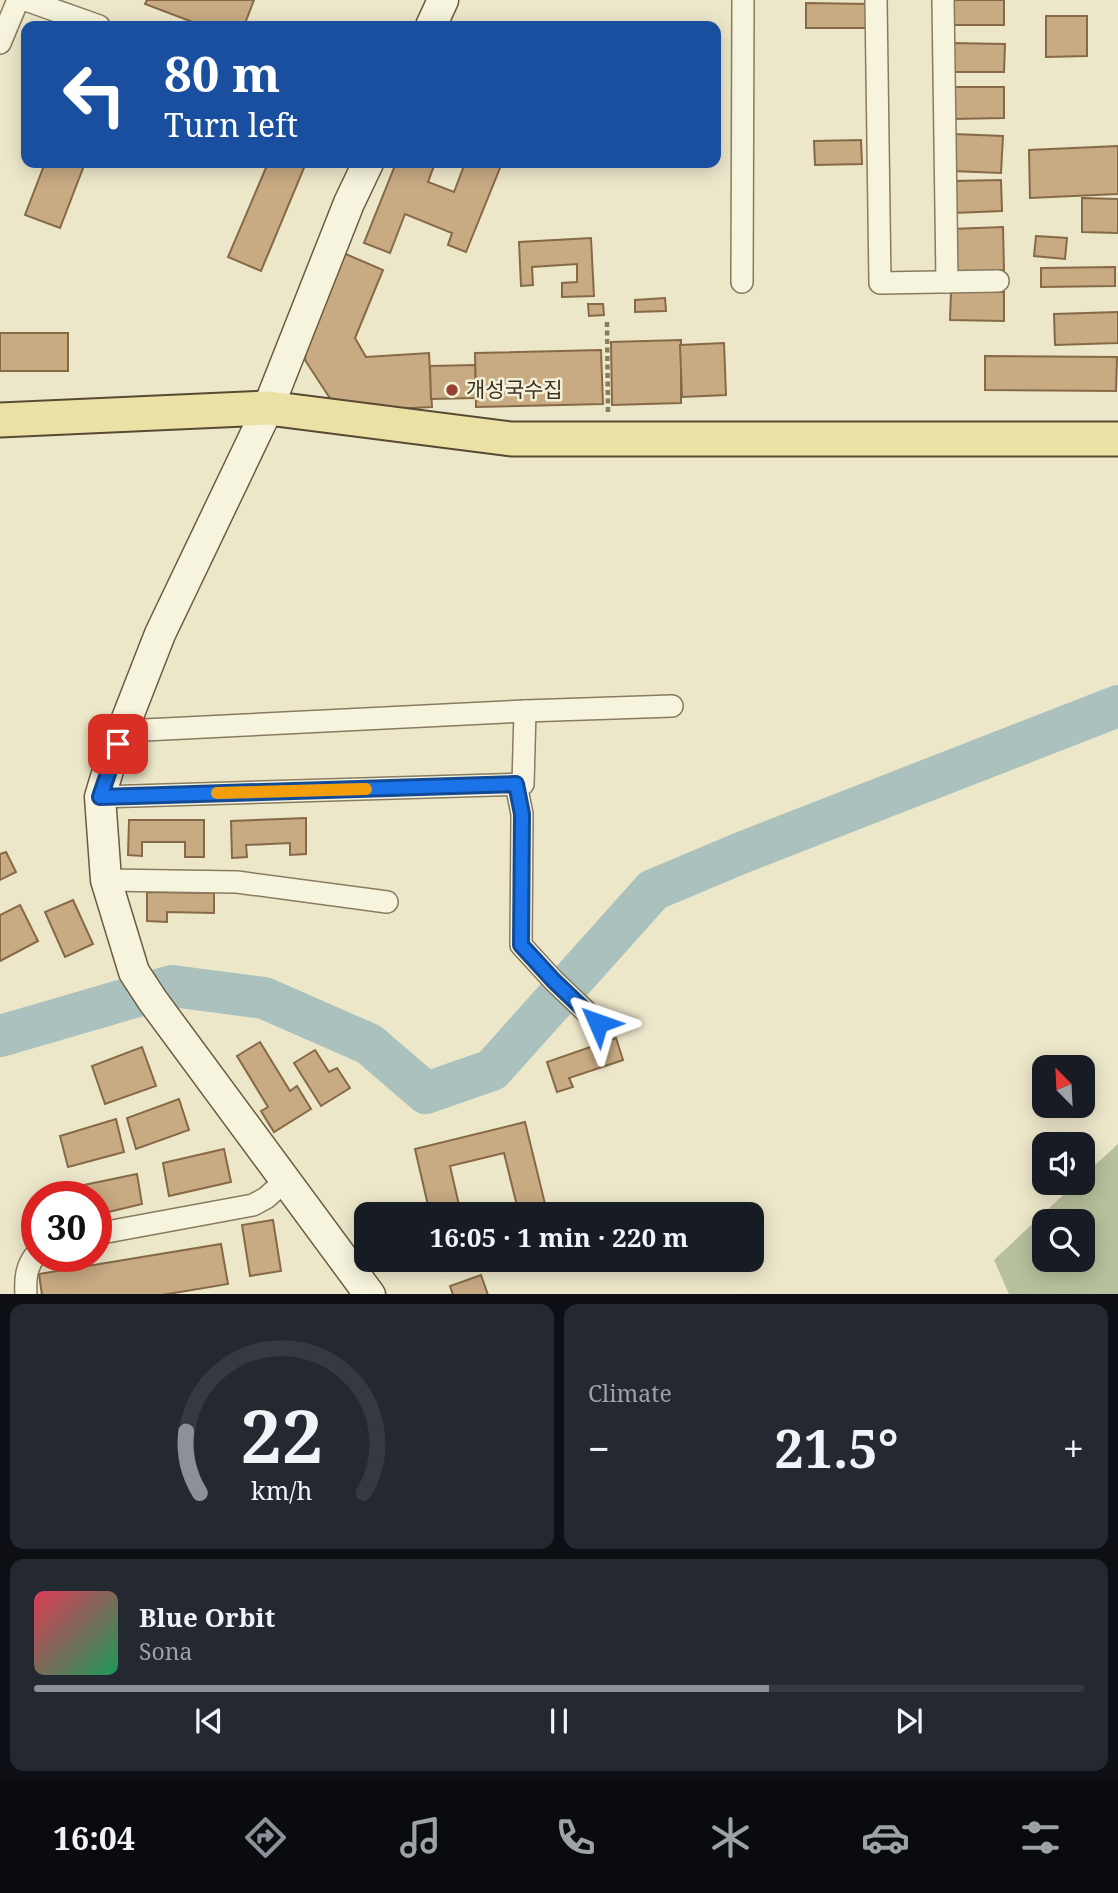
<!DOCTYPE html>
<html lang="en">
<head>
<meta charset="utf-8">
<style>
	body { margin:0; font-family:"Noto Serif","Noto Sans KR",serif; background:#242831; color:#f1f3f6; height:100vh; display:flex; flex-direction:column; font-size:26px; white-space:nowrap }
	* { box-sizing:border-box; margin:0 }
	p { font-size:23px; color:#9ea1a6 }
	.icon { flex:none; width:38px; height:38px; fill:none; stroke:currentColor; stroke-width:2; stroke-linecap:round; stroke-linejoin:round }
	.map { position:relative; height:1294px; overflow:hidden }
	.panel { display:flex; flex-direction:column; gap:10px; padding:10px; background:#0d0f14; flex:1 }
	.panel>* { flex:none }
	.top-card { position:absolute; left:21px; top:21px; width:700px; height:147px; border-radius:14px; box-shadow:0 4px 18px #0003; background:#1a4fa0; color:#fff; overflow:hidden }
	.needle { width:46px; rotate:336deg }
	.tools { position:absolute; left:1032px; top:1055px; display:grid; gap:14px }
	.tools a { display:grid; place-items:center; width:63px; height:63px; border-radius:14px; background:#171b24; box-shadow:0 4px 18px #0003; font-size:35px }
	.speed { position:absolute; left:21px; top:1181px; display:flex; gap:14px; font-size:35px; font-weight:700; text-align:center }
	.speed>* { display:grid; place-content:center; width:91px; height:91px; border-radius:50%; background:#171b24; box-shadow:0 4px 18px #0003; line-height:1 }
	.speed .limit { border:10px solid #d22; background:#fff; color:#111 }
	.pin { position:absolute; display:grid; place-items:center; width:60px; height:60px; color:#fff; margin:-30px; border-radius:14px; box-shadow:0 4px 10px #0006 }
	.me { position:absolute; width:77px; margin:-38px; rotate:313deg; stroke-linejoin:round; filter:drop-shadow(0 0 5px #0008) }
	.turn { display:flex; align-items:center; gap:24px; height:147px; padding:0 28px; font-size:32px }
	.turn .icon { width:91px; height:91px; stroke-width:2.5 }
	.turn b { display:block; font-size:49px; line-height:60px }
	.big { font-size:52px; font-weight:700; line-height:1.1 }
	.panel .tile { flex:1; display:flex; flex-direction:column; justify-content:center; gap:10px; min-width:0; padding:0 24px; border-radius:14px; background:#242831 }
	.panel .dial { align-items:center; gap:0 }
	.dial svg { height:182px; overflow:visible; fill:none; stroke:#363941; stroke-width:7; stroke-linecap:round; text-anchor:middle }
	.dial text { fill:#f1f3f6; stroke:none }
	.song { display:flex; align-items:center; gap:21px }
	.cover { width:84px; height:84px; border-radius:10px; background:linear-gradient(135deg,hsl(350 70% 55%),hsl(150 70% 35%)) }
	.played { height:7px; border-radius:4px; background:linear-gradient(90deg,#8c9099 70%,#363941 70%) }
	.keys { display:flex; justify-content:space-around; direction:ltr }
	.heat { display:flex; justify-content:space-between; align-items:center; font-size:38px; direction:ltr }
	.panel .tiles { flex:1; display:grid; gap:10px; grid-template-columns:1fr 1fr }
	.tile:last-child { grid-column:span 2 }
	.trip { position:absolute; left:354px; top:1202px; width:410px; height:70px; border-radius:14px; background:#171b24; box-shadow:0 4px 18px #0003; font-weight:700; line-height:70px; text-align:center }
	.tabs { display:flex; height:112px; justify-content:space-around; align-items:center; background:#090b0e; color:#9ea1a6 }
	.tabs .icon { width:49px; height:49px }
	.tabs .on { color:#8c9099 }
	.tabs b { font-size:32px; color:#f1f3f6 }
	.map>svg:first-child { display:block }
	.cemetery { fill:#b7c09c; fill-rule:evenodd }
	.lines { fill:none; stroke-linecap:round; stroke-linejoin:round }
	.river { stroke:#aac1be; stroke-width:42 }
	.building { fill:#c8aa83; stroke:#866946; stroke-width:2 }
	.street-casing { stroke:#887b5f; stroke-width:24 }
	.secondary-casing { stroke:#6a5c42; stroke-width:33 }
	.primary-casing { stroke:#574933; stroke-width:37 }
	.path { stroke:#887b5f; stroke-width:4.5; stroke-dasharray:5 3.5; stroke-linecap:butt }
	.street { stroke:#f7f4dd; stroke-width:21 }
	.secondary { stroke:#f7f4dd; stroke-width:30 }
	.primary { stroke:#ece1a5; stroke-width:33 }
	.route-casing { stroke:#114b97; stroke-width:18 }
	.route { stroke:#1a73e8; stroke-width:12 }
	.slow { stroke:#f59e0b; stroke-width:12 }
	.poi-dot { fill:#944133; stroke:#f4f1d9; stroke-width:2.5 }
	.labels { text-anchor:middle; stroke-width:5; stroke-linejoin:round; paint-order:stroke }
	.poi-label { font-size:21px; fill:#3a3122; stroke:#f4f1d9; text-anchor:start }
</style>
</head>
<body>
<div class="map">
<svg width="1118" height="1295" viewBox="0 0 1118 1295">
	<rect width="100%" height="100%" fill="#ede7ca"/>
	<!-- cemetery -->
	<path class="cemetery" d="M1118 1144V1294H1009L994 1260 1076 1183H1083V1176ZM1045 1222H1083V1260H1045Z"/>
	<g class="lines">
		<!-- river -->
		<path class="river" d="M0 1036 172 986 264 998 369 1044 426 1093 492 1070 653 890 741 853 1118 706"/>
	</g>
	<!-- building -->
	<g class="building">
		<path d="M147 0H254L244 26H203L145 4Z"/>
		<rect x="948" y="0" width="56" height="25"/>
		<path d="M806 3 870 4V28H806Z"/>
		<path d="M1046 16H1087V56L1046 57Z"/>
		<path d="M951 43 1005 44 1004 72H951Z"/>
		<path d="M952 87H1004V118L952 119Z"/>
		<path d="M954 134 1003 136 1001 173 952 171Z"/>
		<path d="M861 140 862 164 815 165 814 141Z"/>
		<path d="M1118 146V194L1030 198 1029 150Z"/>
		<path d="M45 163H85L60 228 25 215Z"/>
		<path d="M268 163H306L261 271 228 257Z"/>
		<path d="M396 163H435L428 182 454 192 465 163H502L466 252 448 245 452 233 405 214 390 253 364 243Z"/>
		<path d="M1001 180 1002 211 954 213 953 181Z"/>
		<path d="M1082 198 1118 199V233L1082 232Z"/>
		<path d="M1003 227 1004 270 952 273 951 229Z"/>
		<path d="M1036 236 1067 238 1065 259 1034 256Z"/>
		<path d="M591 238 594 296 562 297V283L577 282V264L532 267 533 285 521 286 519 242Z"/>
		<path d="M341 252 383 270 355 338 366 357 429 353 432 407 352 411 335 406 305 360 308 330Z"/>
		<path d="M1115 267V286L1041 287V268Z"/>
		<path d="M951 292H1004V321L950 320Z"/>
		<path d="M665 298 666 311 635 312V300Z"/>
		<path d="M588 304H603L604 315 589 316Z"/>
		<path d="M1118 312V343L1055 345 1054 314Z"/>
		<rect x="0" y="333" width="68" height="38"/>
		<path d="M681 340V403L612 405 611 342Z"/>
		<path d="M724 343 726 395 682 397 680 345Z"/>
		<path d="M601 350 603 404 476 407 475 353Z"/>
		<path d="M985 356 1117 357 1116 391 985 390Z"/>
		<path d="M475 365 476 398 431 399 430 366Z"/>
		<path d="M306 818V854L290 855V843L246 845 247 857 232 858 231 821Z"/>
		<path d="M129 820H204V857H185V842H142V856L128 855Z"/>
		<path d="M6 852 16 872 0 880V854Z"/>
		<path d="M147 892 214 893V913L167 912V922L147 921Z"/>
		<path d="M73 900 93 944 65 957 45 912Z"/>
		<path d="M20 905 38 941 0 961V915Z"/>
		<path d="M616 1038 623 1060 569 1078 573 1087 557 1092 547 1062Z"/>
		<path d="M260 1042 290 1091 297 1086 311 1109 274 1132 261 1111 268 1107 237 1056Z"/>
		<path d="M142 1047 156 1086 105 1104 92 1066Z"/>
		<path d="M315 1050 329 1072 337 1068 350 1088 321 1106 294 1063Z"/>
		<path d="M179 1099 189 1130 136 1149 127 1118Z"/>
		<path d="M116 1119 124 1152 68 1167 60 1136Z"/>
		<path d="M525 1122 547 1212 538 1214H519L504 1153 450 1166 461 1214H430L415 1149Z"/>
		<path d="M224 1149 231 1182 169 1196 163 1163Z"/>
		<path d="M137 1174 142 1204 96 1215V1197H76L74 1187Z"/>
		<path d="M273 1220 281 1271 250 1276 242 1225Z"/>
		<path d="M221 1244 228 1284 162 1295H42L39 1274Z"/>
		<path d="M441 1260H481L482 1262 444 1271Z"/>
		<path d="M481 1275 488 1295H453L450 1286Z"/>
	</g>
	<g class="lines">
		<!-- street casing -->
		<g class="street-casing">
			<g id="street">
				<path d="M26 0 99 26"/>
				<path d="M876 0 880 283 998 281"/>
				<path d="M943 0 947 282"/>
				<path d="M0 43 18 0"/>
				<path d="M742 282 743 0"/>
				<path d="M124 731 525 711 672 706"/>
				<path d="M516 784 522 814 521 945 554 981 598 1023"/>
				<path d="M100 797 523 784 525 711"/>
				<path d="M106 880 237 882 387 902"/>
				<path d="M96 1234 253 1205 266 1198 286 1180"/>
				<path d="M26 1295C25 1278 26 1266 37 1253"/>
			</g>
		</g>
		<!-- secondary casing -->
		<g class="secondary-casing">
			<g id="secondary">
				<path d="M431 26 443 0"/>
				<path d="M368 163 349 203 268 408 160 634 112 757 100 797 106 880 134 972 153 1001 370 1295"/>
			</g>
		</g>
		<!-- primary casing -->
		<g class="primary-casing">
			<path id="primary" d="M0 420 268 408 511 439H1118"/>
		</g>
		<!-- path -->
		<path class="path" d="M607 322 608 412"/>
		<!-- street -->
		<use href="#street" class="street"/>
		<!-- secondary -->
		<use href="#secondary" class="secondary"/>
		<!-- primary -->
		<use href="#primary" class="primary"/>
	</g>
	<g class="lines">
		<!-- route casing -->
		<g class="route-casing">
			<path id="route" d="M118 744 100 797 516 784 522 814 521 945 554 981 598 1023"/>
		</g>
		<!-- route -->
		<use href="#route" class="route"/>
		<!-- slow -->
		<path class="slow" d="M217 793 366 789"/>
	</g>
	<!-- markers -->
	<circle class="poi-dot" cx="452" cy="390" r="7"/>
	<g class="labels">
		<!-- poi labels -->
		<g class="poi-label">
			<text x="466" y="397">개성국수집</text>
		</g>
	</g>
</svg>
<div class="tools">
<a><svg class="needle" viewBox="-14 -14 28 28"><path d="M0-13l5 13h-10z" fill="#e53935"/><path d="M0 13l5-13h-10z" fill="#9ea1a6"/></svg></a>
<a><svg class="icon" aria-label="sound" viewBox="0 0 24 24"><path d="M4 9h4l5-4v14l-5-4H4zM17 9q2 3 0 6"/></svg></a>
<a><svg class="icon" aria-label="search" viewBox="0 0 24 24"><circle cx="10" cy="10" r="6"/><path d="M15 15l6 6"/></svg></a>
</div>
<div class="speed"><div class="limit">30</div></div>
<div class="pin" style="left:118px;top:744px;background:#d93025"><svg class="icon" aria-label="arrive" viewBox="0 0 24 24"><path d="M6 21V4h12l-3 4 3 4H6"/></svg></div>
<svg class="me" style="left:598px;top:1023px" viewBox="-20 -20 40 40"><path d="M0-17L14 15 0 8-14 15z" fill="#1a73e8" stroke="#fff" stroke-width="4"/></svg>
<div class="trip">16:05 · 1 min · 220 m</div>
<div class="top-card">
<div class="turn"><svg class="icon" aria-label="left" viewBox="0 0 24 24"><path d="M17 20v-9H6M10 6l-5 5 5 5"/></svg><div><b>80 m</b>Turn left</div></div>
</div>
</div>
<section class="panel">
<div class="tiles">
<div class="tile dial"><svg viewBox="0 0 100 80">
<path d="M14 69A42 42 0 1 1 86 69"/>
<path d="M14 69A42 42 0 0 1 8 42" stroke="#8c9099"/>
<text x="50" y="56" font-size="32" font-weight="700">22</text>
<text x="50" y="72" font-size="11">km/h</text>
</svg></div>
<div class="tile"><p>Climate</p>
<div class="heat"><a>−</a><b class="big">21.5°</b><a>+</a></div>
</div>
<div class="tile">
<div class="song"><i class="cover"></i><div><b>Blue Orbit</b><p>Sona</p></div></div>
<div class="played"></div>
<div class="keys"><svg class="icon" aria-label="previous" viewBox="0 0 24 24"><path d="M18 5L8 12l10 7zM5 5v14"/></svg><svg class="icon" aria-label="pause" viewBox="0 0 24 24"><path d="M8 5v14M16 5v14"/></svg><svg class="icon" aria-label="next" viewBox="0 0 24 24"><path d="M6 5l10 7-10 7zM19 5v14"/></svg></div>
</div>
</div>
</section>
<nav class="tabs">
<b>16:04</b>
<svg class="icon on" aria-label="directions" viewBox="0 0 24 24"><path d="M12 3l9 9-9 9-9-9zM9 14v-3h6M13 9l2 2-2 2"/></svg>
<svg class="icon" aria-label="music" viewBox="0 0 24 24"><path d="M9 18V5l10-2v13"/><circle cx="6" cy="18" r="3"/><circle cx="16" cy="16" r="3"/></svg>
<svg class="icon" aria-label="phone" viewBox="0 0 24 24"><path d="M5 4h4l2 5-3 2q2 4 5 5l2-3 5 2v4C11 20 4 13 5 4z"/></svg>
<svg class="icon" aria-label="climate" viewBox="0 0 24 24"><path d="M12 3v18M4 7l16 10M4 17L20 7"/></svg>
<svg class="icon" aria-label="car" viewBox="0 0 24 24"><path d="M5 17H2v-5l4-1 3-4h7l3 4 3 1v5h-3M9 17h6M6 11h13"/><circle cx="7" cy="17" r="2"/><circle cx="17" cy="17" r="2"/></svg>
<svg class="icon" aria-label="filters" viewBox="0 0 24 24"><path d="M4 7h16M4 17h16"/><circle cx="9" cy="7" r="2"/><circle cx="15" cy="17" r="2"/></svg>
</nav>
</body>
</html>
